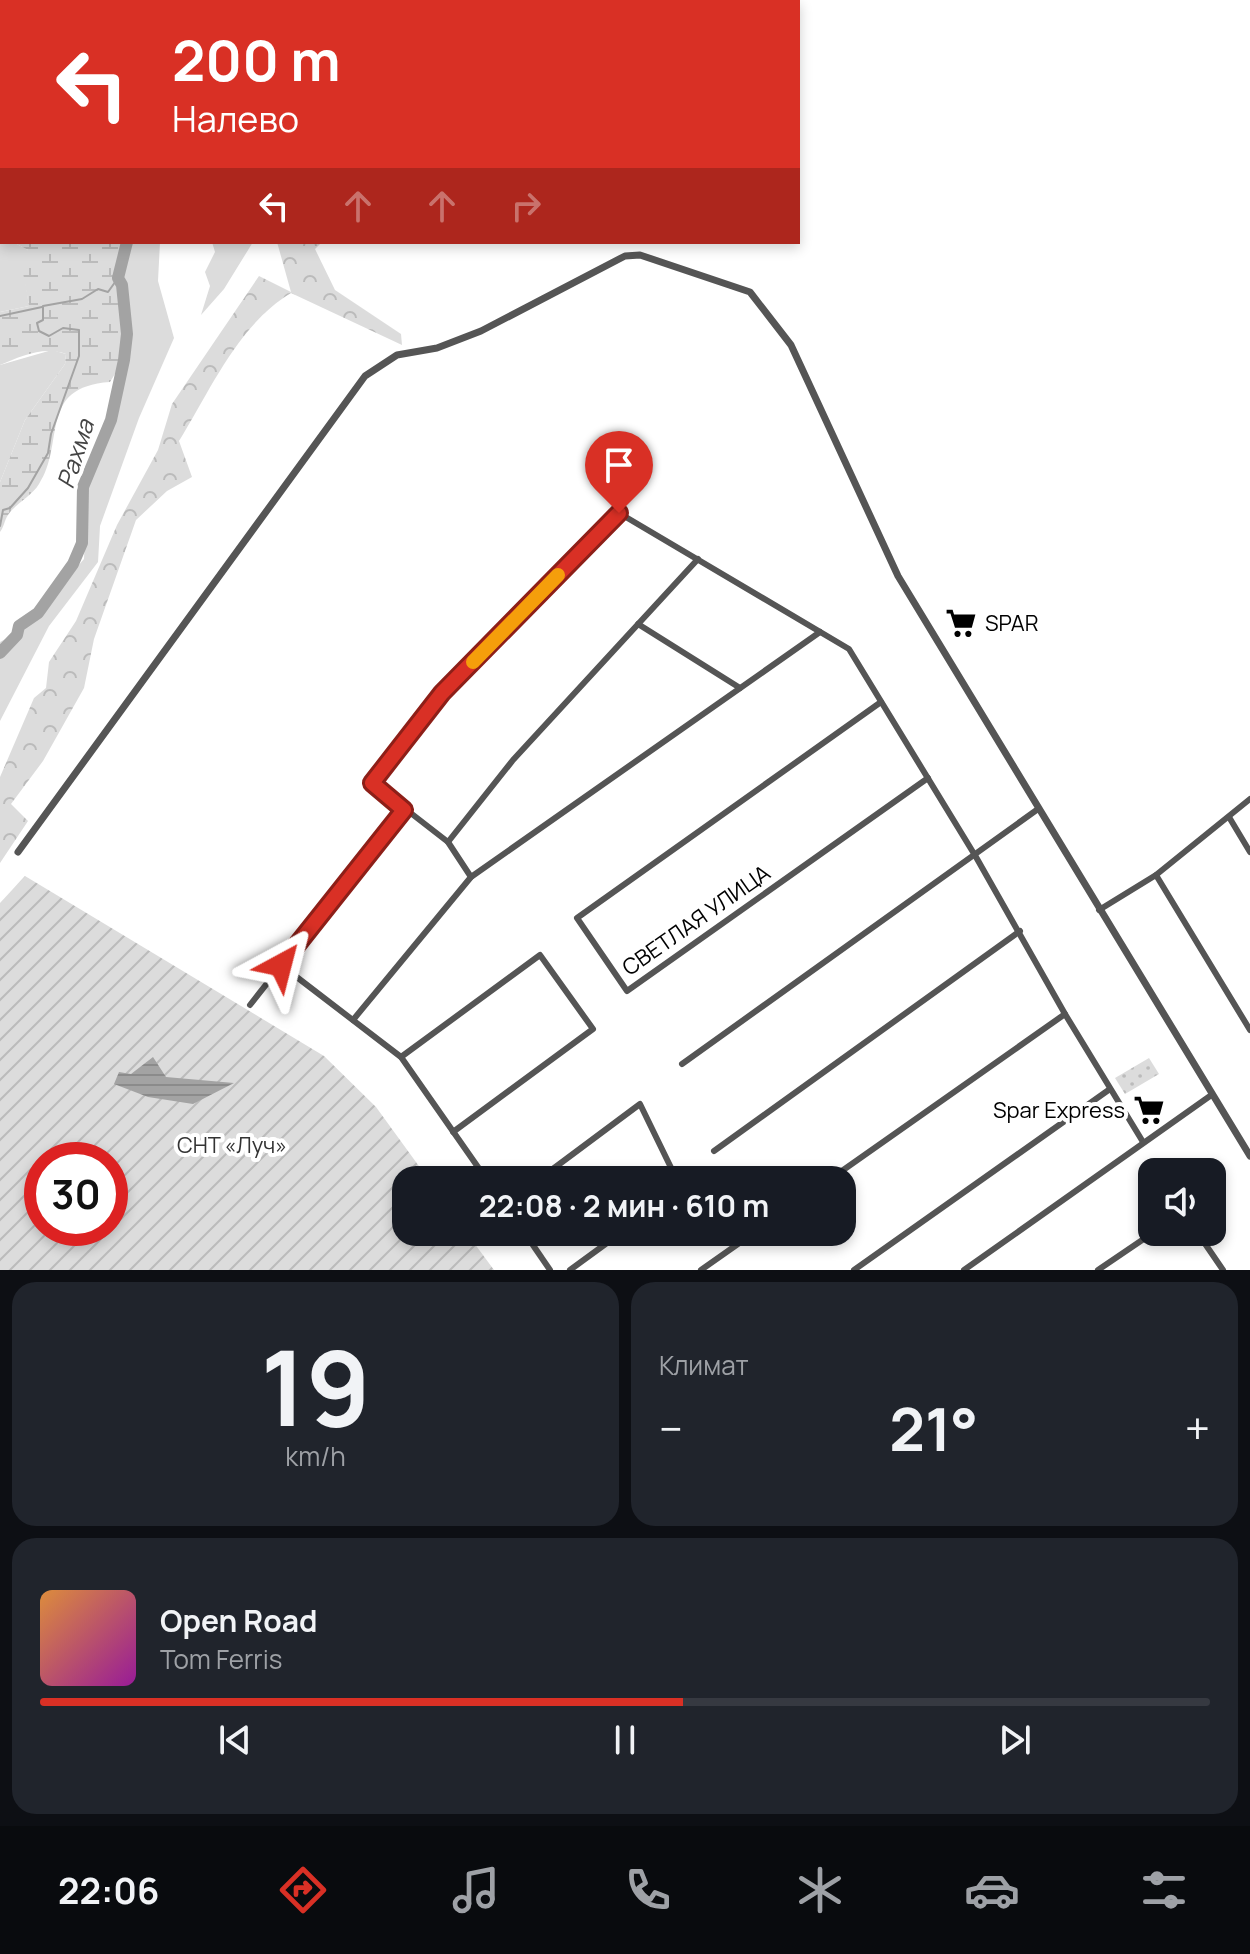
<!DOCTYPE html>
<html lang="ru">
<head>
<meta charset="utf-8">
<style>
	body { margin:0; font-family:Manrope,sans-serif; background:#20242c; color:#f1f3f6; height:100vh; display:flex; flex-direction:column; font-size:30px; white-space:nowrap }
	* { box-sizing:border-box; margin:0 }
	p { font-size:26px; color:#9ea1a6 }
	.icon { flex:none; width:44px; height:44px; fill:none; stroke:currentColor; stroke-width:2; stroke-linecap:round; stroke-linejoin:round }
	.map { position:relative; height:1270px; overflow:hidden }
	.side { display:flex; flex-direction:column; gap:12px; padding:12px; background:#0d0f14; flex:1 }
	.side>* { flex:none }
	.hud { position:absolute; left:0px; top:0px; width:800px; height:244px; box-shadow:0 4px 12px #0003; background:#d93025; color:#fff; overflow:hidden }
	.buttons { position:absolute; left:1138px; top:1158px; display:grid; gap:16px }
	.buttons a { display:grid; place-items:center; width:88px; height:88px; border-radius:16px; background:#171b24; box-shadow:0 4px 12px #0003; font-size:40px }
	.speed { position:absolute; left:24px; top:1142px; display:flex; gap:16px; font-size:40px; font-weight:700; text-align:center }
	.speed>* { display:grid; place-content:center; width:104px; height:104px; border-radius:50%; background:#171b24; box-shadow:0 4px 12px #0003; line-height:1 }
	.speed .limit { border:12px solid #d22; background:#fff; color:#111 }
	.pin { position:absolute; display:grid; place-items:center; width:68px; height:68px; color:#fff; margin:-82px -34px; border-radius:50% 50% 50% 0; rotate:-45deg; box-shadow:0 0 8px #0007 }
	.pin .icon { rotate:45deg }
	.me { position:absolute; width:88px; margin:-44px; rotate:38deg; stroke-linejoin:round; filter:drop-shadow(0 0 6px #0008) }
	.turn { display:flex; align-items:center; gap:28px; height:168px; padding:0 40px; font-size:36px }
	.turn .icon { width:104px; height:104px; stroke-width:2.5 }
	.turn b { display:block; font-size:56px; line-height:68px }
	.lanes { display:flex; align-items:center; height:76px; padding:0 40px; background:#0003; justify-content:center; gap:40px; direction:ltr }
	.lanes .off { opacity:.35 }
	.big { font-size:60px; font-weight:700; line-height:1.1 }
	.side .tile { flex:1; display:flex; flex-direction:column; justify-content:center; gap:12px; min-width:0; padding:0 28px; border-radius:24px; background:#20242c }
	.side .dial { align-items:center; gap:0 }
	.dial b { font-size:104px; line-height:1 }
	.song { display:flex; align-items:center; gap:24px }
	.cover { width:96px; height:96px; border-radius:12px; background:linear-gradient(135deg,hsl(30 70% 55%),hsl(300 70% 35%)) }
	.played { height:8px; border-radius:4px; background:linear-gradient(90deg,#d93025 55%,#363941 55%) }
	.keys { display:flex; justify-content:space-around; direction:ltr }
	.heat { display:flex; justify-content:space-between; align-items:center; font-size:44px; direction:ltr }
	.side .tiles { flex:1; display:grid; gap:12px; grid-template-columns:1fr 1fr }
	.tile:last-child { grid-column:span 2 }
	.trip { position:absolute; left:392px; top:1166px; width:464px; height:80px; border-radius:24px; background:#171b24; box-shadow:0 4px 12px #0003; font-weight:700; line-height:80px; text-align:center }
	.tab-bar { display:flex; height:128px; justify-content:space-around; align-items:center; background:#090b0e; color:#9ea1a6 }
	.tab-bar .icon { width:56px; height:56px }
	.tab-bar .on { color:#d93025 }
	.tab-bar b { font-size:36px; color:#f1f3f6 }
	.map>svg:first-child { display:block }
	.grass { fill:#dcdcdc }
	.forest { fill:url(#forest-crowns) }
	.wetland { fill:url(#wetland-marsh) }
	.park { fill:url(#park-dots) }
	.garden { fill:url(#garden-furrows); fill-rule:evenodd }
	.water { fill:url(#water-rules) }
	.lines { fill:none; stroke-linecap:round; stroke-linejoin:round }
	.stream { stroke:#a3a3a3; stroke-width:2 }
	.river { stroke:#a3a3a3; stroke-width:12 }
	.minor { stroke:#555; stroke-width:6 }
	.tertiary { stroke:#555; stroke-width:7 }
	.route-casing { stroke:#8d1f18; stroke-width:20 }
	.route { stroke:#d93025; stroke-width:14 }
	.slow { stroke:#f59e0b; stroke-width:14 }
	.labels { text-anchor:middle; stroke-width:8; stroke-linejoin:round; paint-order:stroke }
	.poi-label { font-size:22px; fill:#000; stroke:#fff; text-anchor:start }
	.street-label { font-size:22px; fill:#000; stroke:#fff }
	.park-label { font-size:22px; fill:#333; stroke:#fff }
	.water-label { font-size:24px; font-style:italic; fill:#444; stroke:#fff }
</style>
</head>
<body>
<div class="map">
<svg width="1250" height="1270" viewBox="0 0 1250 1270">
	<defs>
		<pattern id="forest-crowns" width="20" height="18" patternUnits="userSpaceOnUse" patternTransform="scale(2)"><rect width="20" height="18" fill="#dcdcdc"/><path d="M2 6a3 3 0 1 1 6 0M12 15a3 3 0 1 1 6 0" fill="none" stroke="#bbb"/></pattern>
		<pattern id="wetland-marsh" width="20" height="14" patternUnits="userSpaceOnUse" patternTransform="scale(2)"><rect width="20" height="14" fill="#dcdcdc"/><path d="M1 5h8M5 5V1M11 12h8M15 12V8" fill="none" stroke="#bbb"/></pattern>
		<pattern id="park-dots" width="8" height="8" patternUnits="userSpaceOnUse" patternTransform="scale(2)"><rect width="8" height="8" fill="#dcdcdc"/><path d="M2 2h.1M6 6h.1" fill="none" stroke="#bbb" stroke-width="1.8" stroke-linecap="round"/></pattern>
		<pattern id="garden-furrows" width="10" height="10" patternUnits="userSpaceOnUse" patternTransform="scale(2)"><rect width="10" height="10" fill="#dcdcdc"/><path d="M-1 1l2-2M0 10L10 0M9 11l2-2" fill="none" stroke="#bbb"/></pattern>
		<pattern id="water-rules" width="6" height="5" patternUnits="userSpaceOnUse" patternTransform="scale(2)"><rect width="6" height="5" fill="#a3a3a3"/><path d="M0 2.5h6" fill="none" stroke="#8b8b8b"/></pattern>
	</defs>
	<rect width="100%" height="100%" fill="#fff"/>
	<!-- grass -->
	<g class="grass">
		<path d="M44 0H264L38 2Z"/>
		<path d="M381 0H602L382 2Z"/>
		<path d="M2 15V236L0 237V16Z"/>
		<path d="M13 242 28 250 23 266 29 306 0 312V243Z"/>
		<path d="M132 242H160L158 281 174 338 139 418 100 526 98 562 49 626 0 721V642L25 628 84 559 87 486 117 412 128 357 124 276Z"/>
		<path d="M212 242H253L224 289 201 315 210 286 205 272 215 252Z"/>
		<path d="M52 350 66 354 65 364 25 420 0 482V365Z"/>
	</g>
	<!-- forest -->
	<g class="forest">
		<path d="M602 0H728L731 2H599Z"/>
		<path d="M277 242H322L315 249 335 290 401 334 402 345 291 293C238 325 211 389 179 441L192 477 167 491 136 520 94 639 84 688 43 761 11 804 28 821 0 863V777L34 698 46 688 49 662 76 621 117 525 158 450 172 404 259 276 291 292Z"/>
	</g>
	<!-- wetland -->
	<path class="wetland" d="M13 242H127L118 278 122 285C124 324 133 347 110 382 37 387 66 443 39 484 32 496 16 503 8 515 4 521 4 527 0 532V482L25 420 65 364 66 354C43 346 22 356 0 365V312L29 306 20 256 28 250Z"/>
	<!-- park -->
	<path class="park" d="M1149 1058 1159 1074 1125 1094 1115 1078Z"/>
	<!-- garden -->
	<path class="garden" d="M25 876 324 1056 376 1107 429 1180H406V1232H466L494 1270H0V903ZM42 1160H110V1228H42Z"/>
	<!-- water -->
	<path class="water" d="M153 1057 166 1077 234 1083 193 1104 148 1097 114 1084 119 1072 131 1074Z"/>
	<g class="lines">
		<!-- stream -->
		<g class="stream">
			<path d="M0 316 42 307"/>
			<path d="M0 526 3 510 10 508 28 488 48 453 51 434 79 356V330L63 328 49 336 39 331 37 323 43 320V306L82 299 98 289 108 292 118 278"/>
		</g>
		<!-- river -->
		<g class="river">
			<path d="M381 0 382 2"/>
			<path d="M0 653 17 635 19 626 38 613 73 564 82 543 83 487 111 420 124 360 127 334 122 285 118 278 127 242"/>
		</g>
		<!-- minor -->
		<g class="minor">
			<path d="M638 624 740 688"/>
			<path d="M881 702 577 918 627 991 928 778"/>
			<path d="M1229 817 1250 852"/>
			<path d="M448 842 513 760 698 559"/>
			<path d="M1156 875 1250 1030"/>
			<path d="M471 877 448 842 372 783 442 693 619 513 849 649 976 857 1065 1014 1143 1142"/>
			<path d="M1099 910 1156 875 1250 799"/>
			<path d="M281 965 401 1057 487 1180"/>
			<path d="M250 1005 404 810"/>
			<path d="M353 1020 471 877 820 632"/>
			<path d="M401 1057 540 955 593 1029 453 1132"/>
			<path d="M682 1064 1038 809"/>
			<path d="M714 1151 1020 931"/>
			<path d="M538 1180 640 1104 677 1180"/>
			<path d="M829 1180 1065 1014"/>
			<path d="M1212 1194 1221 1188"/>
			<path d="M524 1232 550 1270"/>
			<path d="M1197 1232 1223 1270"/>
			<path d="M570 1270 622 1232"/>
			<path d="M701 1270 755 1232"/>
			<path d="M854 1270 1110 1089"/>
			<path d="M964 1270 1210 1096"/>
			<path d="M1098 1270 1154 1232"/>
		</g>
		<!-- tertiary -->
		<path class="tertiary" d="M18 852 365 376 397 355 437 348 481 331 625 256 640 255 750 292 791 345 898 576 1250 1156"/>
	</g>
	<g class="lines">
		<!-- route casing -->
		<g class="route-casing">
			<path id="route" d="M281 965 404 810 372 783 442 693 619 513"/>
		</g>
		<!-- route -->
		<use href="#route" class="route"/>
		<!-- slow -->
		<path class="slow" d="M473 662 558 575"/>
	</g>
	<!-- icons -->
	<defs>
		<g id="supermarket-bare" transform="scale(2.4)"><path d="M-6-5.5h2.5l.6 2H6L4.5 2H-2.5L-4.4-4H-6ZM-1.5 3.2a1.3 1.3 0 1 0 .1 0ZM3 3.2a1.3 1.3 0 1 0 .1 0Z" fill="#000" stroke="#fff" stroke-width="2.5" paint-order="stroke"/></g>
	</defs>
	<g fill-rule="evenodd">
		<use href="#supermarket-bare" x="961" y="623"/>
		<use href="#supermarket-bare" x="1149" y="1110"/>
	</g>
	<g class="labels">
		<!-- poi labels -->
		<g class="poi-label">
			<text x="985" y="631">SPAR</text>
			<text x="1125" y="1118" text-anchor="end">Spar Express</text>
		</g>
		<!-- street labels -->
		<g class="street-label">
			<text transform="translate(696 920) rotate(-35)" y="8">СВЕТЛАЯ УЛИЦА</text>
		</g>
		<!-- park labels -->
		<g class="park-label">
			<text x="232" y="1153">СНТ «Луч»</text>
		</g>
		<!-- water labels -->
		<g class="water-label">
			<text transform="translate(76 454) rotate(-72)" y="8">Рахма</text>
		</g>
	</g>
</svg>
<div class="buttons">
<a><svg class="icon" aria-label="sound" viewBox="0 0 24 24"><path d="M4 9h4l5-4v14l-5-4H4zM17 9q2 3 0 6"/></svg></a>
</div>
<div class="speed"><div class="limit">30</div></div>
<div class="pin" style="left:619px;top:513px;background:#d93025"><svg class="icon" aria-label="arrive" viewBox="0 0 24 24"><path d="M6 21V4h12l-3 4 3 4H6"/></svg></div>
<svg class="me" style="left:281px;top:965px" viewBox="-20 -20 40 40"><path d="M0-17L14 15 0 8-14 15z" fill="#d93025" stroke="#fff" stroke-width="4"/></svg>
<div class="trip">22:08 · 2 мин · 610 m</div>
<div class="hud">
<div class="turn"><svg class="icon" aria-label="left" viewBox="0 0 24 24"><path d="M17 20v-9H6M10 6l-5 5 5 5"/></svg><div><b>200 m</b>Налево</div></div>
<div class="lanes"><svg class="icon" aria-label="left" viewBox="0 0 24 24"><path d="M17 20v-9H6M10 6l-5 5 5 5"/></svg><svg class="icon off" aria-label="ahead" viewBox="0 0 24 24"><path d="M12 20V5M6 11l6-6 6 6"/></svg><svg class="icon off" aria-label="ahead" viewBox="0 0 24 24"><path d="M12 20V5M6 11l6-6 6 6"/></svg><svg class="icon off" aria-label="right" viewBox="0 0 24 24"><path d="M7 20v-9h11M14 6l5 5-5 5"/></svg></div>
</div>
</div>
<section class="side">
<div class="tiles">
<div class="tile dial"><b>19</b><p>km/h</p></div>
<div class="tile"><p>Климат</p>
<div class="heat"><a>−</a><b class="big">21°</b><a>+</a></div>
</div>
<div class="tile">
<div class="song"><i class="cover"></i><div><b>Open Road</b><p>Tom Ferris</p></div></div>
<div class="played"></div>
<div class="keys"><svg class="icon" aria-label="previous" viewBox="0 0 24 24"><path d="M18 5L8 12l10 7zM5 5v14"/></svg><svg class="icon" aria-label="pause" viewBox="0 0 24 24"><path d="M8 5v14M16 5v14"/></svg><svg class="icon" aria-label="next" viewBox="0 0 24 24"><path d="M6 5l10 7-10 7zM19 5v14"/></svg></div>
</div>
</div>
</section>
<nav class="tab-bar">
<b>22:06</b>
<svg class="icon on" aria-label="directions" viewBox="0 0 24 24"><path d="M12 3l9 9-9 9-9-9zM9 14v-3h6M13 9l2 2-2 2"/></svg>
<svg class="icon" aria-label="music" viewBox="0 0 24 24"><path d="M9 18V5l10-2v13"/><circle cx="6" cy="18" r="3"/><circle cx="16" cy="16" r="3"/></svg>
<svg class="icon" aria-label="phone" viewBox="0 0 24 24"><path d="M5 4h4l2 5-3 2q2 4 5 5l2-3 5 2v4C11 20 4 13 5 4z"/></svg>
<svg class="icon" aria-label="climate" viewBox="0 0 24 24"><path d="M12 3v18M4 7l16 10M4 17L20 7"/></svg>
<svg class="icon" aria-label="car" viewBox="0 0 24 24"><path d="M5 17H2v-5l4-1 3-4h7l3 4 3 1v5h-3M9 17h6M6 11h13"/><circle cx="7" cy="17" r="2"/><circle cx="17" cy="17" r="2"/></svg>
<svg class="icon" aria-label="filters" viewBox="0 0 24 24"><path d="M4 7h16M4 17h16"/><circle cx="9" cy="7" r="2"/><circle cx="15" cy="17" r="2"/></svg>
</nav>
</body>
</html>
